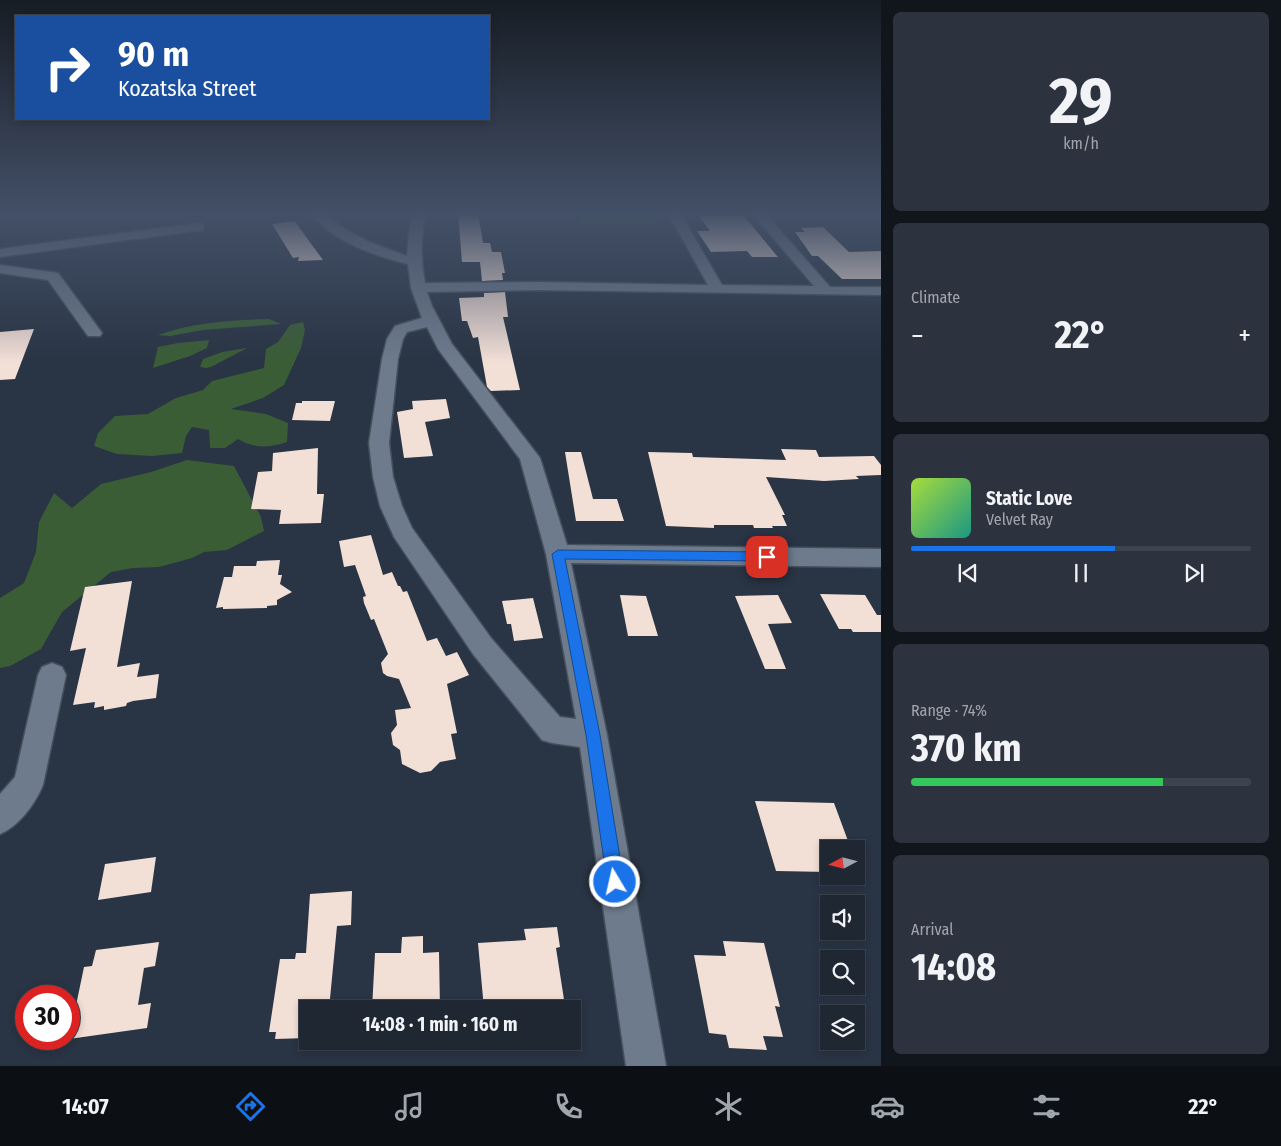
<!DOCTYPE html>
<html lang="en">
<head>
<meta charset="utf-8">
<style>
	body { margin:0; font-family:"Fira Sans Condensed",sans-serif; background:#2c333f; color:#f1f3f6; height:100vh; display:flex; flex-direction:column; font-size:19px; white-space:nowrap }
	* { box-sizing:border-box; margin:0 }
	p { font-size:16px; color:#a1a5ac }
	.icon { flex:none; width:28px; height:28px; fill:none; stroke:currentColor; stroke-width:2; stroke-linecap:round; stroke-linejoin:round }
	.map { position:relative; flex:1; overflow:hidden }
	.drawer { display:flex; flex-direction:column; gap:12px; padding:12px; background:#11151c; width:400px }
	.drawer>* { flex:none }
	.banner { position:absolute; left:15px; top:15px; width:475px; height:105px; border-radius:0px; box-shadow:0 2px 8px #0003,0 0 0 1px #3c444e; background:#1a4fa0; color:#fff; overflow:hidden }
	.needle { width:32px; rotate:263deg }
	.buttons { position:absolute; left:820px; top:840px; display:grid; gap:10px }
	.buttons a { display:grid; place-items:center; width:45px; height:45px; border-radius:0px; background:#1f2733; box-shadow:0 2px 8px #0003,0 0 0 1px #3c444e; font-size:25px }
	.speed { position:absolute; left:15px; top:985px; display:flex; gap:10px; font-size:25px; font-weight:700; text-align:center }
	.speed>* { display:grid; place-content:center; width:65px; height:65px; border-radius:50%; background:#1f2733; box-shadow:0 2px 8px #0003,0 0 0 1px #3c444e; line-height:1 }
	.speed .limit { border:8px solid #d22; background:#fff; color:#111 }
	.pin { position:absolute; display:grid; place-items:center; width:42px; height:42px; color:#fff; margin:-21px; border-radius:10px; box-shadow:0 2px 8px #0006 }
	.me { position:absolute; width:55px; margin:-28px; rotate:351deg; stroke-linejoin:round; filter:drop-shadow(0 0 4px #0008) }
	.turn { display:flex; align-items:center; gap:18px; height:105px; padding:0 20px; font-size:22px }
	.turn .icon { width:65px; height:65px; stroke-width:2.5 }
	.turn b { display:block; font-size:35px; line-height:42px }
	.big { font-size:38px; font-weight:700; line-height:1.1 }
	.drawer .tile { flex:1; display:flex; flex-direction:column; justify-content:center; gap:8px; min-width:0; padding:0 18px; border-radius:8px; background:#2c333f }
	.drawer .dial { align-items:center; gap:0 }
	.dial b { font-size:65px; line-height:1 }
	.song { display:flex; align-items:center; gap:15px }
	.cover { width:60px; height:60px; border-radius:8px; background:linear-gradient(135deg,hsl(80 70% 55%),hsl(170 70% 35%)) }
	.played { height:5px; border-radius:2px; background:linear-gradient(90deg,#1a73e8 60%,#3c444e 60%) }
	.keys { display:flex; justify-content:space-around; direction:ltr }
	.heat { display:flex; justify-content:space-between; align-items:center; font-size:28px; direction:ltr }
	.charge { height:8px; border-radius:4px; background:linear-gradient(90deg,#34c759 74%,#3c444e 0) }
	.trip { position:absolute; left:299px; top:1000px; width:282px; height:50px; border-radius:0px; background:#1f2733; box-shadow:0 2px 8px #0003,0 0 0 1px #3c444e; font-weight:700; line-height:50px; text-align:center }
	.dock { display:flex; height:80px; justify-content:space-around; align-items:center; background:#0c1014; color:#a1a5ac }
	.dock .icon { width:35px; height:35px }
	.dock .on { color:#1a73e8 }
	.dock b { font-size:22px; color:#f1f3f6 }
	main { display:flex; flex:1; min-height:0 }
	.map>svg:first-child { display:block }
	.green { fill:#3a5d36 }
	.building { fill:#f2dfd6 }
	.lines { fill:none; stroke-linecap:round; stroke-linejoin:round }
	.minor-casing { stroke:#46505d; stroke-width:3 }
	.minor { fill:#6e7b8d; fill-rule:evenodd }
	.route { fill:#1a73e8; stroke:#114b97 }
</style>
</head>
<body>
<main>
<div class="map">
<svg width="881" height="1066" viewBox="0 0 881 1066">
	<rect width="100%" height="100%" fill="#293444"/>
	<!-- green -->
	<g class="green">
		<path d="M576 213H652L658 224 580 225Z"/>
		<path d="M269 319 281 324 203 330 170 336 158 335C193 322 232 320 269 319Z"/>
		<path d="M303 322 305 330 301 348 284 385 263 398 231 409 266 414 288 423 287 442C268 448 256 449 238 439L225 448H210L209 430 192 427 186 436 182 453 152 456 117 454 94 446 98 433 115 416 148 414 176 398 203 390 212 381 264 368 266 349 278 342 290 325Z"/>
		<path d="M209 340 207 348 190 356 153 368 158 347 178 343Z"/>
		<path d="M247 348 211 367 206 368 200 367 203 359 222 352Z"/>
		<path d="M187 460 234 466 261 517 264 531 227 550 204 552 192 558 159 567 133 568 111 572 62 612 41 649 10 666 0 668V598L24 583 36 552 39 522 54 493 72 508 101 484 151 472Z"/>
	</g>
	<!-- building -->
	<g class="building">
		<path d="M458 213H478L483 243H490L492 252H501L505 273H502L503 280 482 281 480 262H462Z"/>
		<path d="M699 216H744L778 257H752L747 251 711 252 697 231H710Z"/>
		<path d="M295 221 301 230 323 260 298 261 299 257 293 258 272 224Z"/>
		<path d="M823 227 849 252 881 251V279H842L818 256H812L795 232H805L801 228Z"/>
		<path d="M505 292 508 317H503L520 390 491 391 487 387 478 337 473 338 467 321H462L459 298 484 297V293Z"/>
		<path d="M34 329 15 379 0 380V332Z"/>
		<path d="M446 399 450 418 425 422 433 456 404 458 397 412 413 409 412 401Z"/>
		<path d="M302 401H335L330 421 292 420 296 403H302Z"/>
		<path d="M318 448 317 494H324L321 523 279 524 281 510 251 509 258 472 272 471 273 453Z"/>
		<path d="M781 449 816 450 819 457 874 456 881 465V475L856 476 859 479 824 481 766 477 785 515H782L787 526H772L773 528H754L753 525H714V528L666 526 648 452 692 453 693 457 786 460Z"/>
		<path d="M565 452H581L593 499H617L624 521H576Z"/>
		<path d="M371 535 383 575 392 572 398 586H400L403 592 407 591 427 641 437 638 446 656 457 652 469 675 447 684 457 733 451 734 456 759 440 762 431 771 420 773 402 764 400 750 393 745 391 733 397 725 395 710 411 708 399 679 387 676 383 673 381 663 388 654 374 619 371 620 364 603 363 597 366 596 355 565 344 567 339 541Z"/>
		<path d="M280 560 278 575H282L280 584 292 592 277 600V605L267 606V608L223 609V607L216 608 224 577H232L234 566H256L257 561Z"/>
		<path d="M132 581 117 667 140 663 137 677 159 674 156 698 133 701 127 703 126 706 104 710V706L94 708 95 702 73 705 86 648 70 651 85 587Z"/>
		<path d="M820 594 865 595 877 615H881V632H853L851 629H839Z"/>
		<path d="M620 595 646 596 658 636H628Z"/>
		<path d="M778 595 792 623 768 624 786 669H765L735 596Z"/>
		<path d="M533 598 543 638 514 641 511 624H507L502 601Z"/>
		<path d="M755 801 834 803 851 849H829V872L776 871Z"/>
		<path d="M156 857 151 892 98 900 105 864Z"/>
		<path d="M352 891 351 925 337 926 329 1009H308V1038L275 1039 276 1032H269L280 959H295L296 953H306L310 894Z"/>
		<path d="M557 927 560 947 556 948 565 1006 559 1007V1009H484L478 943 526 940 524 929Z"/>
		<path d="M423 936V953L439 952 440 1009H372L375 953H401L402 937Z"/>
		<path d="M723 941 764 943 780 1007 775 1006 783 1037 763 1036 767 1050 729 1048 726 1035 709 1033 694 955 726 956Z"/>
		<path d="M159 942 155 966 144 968 138 1005 151 1003 147 1028 69 1039 84 967 92 966 96 950Z"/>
	</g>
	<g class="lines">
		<!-- minor casing -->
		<g class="minor-casing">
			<g id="minor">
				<path d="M310 213H324L342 227 367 241 407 256 409 232 414 213H426C420 238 421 259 425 283L538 282 708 285 668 213H680L722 285 814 286 752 213H765L830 287H881V295L538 290 427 292 432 306 452 344 540 458 567 545 881 549V567L571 563 607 735 666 1066H626L580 747 552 743 542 740 473 654 394 537 380 506 373 477 369 443 382 359 387 339 395 326 422 318 411 288 408 264C375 256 332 241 310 213ZM427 327 438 349 520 459 546 554 576 719 560 717 491 638 412 528 402 506 393 477 389 443 398 359 403 339 407 332Z"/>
				<path d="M198 223 203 224 204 227 203 230 0 257V249Z"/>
				<path d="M0 265 58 273 102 333 100 336H88L48 280 0 273Z"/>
				<path d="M52 663 62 667 66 675 43 785C35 804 19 826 0 834V794L15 777 38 675 42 667Z"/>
			</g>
		</g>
		<!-- minor -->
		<use href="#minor" class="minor"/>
	</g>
	<!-- sky -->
	<linearGradient id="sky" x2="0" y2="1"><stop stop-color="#171d25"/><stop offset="0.59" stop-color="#435067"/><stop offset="1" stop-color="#435067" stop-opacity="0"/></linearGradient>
	<rect width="881" height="362" fill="url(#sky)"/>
	<!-- route -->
	<path class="route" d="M558 550 767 552 773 557 767 561 565 559 600 735 624 882 621 889 615 891 609 889 607 882 586 735 552 554Z"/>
</svg>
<div class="buttons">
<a><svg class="needle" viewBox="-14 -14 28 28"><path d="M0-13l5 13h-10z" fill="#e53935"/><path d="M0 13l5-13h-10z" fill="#a1a5ac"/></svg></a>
<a><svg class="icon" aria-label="sound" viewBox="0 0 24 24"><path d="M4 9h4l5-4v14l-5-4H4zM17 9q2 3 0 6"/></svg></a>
<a><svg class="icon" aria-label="search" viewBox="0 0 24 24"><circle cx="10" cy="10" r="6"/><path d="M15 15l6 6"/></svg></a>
<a><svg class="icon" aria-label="layers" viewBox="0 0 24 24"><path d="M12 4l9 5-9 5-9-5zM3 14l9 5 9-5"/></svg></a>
</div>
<div class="speed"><div class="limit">30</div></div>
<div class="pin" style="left:767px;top:557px;background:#d93025"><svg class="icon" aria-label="arrive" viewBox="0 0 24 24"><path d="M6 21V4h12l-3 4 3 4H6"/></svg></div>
<svg class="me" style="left:615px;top:882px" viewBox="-20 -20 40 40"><circle r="17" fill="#1a73e8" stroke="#fff" stroke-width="3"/><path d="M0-11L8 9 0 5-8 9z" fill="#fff"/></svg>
<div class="trip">14:08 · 1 min · 160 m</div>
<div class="banner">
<div class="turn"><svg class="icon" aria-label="right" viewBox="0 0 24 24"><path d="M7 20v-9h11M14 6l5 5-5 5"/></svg><div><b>90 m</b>Kozatska Street</div></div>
</div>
</div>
<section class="drawer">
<div class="tile dial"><b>29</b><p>km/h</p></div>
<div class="tile"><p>Climate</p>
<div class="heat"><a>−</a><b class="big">22°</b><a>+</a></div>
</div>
<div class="tile">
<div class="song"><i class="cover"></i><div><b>Static Love</b><p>Velvet Ray</p></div></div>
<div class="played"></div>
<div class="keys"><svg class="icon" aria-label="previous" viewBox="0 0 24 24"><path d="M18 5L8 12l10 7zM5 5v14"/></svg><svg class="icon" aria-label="pause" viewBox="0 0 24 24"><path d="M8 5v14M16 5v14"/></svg><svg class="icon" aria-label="next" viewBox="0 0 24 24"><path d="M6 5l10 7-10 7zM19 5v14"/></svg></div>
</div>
<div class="tile"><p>Range · 74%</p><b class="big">370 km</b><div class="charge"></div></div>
<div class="tile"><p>Arrival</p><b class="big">14:08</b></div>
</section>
</main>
<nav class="dock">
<b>14:07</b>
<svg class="icon on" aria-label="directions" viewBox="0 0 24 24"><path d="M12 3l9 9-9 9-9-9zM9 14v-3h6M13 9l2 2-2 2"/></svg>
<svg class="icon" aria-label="music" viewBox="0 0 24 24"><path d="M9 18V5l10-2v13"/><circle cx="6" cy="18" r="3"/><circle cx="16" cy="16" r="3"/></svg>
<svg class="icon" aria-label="phone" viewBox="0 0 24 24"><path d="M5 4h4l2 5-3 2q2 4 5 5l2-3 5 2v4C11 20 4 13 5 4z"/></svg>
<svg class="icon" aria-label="climate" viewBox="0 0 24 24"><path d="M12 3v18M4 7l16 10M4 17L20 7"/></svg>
<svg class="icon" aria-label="car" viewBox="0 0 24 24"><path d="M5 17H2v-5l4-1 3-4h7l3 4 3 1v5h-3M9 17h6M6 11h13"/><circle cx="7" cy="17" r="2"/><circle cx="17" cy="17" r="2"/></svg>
<svg class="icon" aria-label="filters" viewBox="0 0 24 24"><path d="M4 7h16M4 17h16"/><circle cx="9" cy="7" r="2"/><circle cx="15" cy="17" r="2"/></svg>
<b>22°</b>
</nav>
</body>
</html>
